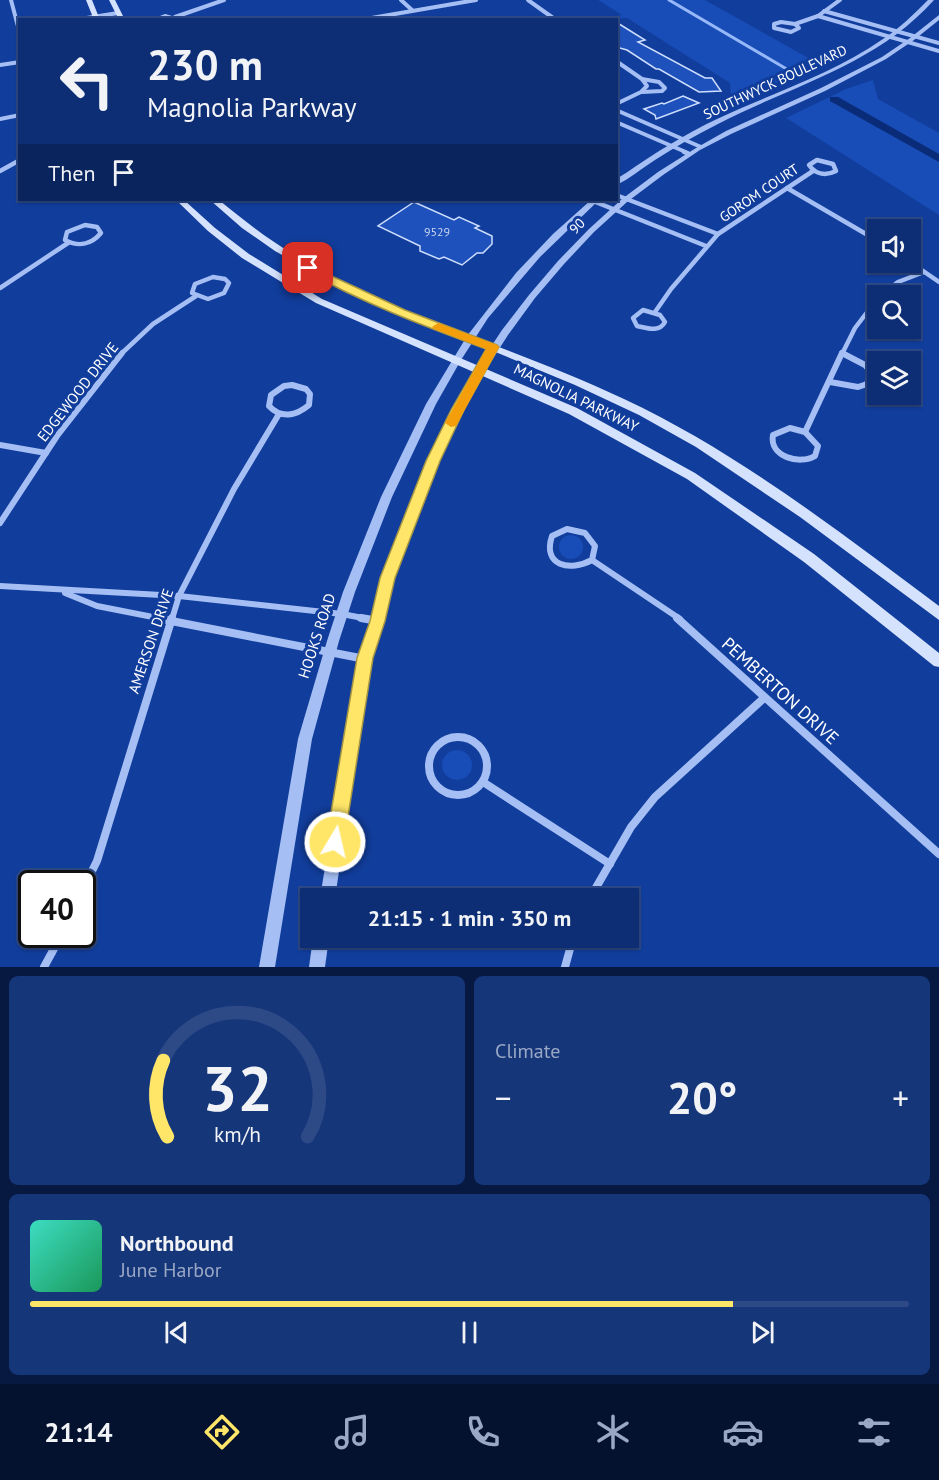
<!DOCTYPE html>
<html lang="en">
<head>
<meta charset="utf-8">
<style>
	body { margin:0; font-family:"PT Sans",sans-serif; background:#16367a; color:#f1f3f6; height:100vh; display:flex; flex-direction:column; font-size:22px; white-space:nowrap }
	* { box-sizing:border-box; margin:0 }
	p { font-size:20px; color:#9aa8c5 }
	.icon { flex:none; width:33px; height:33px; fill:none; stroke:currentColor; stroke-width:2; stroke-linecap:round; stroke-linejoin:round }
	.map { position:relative; height:967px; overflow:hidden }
	.drawer { display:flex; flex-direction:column; gap:9px; padding:9px; background:#071940; flex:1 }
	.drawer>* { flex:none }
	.banner { position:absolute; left:18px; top:18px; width:600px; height:183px; border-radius:0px; box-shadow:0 2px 4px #0004,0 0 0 2px #2d4a87; background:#0d2e75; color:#f1f3f6; overflow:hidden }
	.fabs { position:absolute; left:867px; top:219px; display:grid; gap:12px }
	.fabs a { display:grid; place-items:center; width:54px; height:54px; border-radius:0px; background:#0d2e75; box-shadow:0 2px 4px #0004,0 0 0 2px #2d4a87; font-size:30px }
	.speed { position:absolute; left:18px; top:870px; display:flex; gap:12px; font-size:30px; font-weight:700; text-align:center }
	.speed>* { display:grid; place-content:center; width:78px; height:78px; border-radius:50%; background:#0d2e75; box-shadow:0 2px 4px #0004,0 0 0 2px #2d4a87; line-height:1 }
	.speed .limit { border:3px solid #111; border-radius:9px; background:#fff; color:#111 }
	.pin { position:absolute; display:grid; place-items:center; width:51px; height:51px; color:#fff; margin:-26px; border-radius:12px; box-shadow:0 3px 9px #0006 }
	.me { position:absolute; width:66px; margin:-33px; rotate:9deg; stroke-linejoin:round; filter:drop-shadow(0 0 4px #0008) }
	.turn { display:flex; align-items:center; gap:21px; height:126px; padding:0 30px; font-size:27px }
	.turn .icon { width:78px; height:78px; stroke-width:2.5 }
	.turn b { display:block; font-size:42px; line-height:51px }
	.then { display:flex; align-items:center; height:57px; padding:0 30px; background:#0003; gap:12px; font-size:22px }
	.big { font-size:45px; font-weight:700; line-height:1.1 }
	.drawer .widget { flex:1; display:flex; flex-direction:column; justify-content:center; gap:9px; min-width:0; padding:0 21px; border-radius:9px; background:#16367a }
	.drawer .dial { align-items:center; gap:0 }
	.dial svg { height:156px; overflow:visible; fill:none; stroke:#2d4a87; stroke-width:7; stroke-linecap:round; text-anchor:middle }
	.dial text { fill:#f1f3f6; stroke:none }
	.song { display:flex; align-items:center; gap:18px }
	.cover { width:72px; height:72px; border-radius:9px; background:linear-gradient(135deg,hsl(170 70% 55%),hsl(150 70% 35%)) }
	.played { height:6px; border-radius:3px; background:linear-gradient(90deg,#ffe668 80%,#2d4a87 80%) }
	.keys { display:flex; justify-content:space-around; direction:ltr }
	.heat { display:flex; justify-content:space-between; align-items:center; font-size:33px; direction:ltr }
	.drawer .tiles { flex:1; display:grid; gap:9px; grid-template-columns:1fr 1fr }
	.widget:last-child { grid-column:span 2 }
	.trip { position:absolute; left:300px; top:888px; width:339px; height:60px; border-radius:0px; background:#0d2e75; box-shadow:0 2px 4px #0004,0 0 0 2px #2d4a87; font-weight:700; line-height:60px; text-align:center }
	.tab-bar { display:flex; height:96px; justify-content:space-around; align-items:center; background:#05122f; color:#9aa8c5 }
	.tab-bar .icon { width:42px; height:42px }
	.tab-bar .current { color:#ffe668 }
	.tab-bar b { font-size:27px; color:#f1f3f6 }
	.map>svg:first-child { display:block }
	.green { fill:#184cb6 }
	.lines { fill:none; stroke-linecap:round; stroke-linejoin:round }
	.stream { stroke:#97b8f8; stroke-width:3 }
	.canal { fill:#0a2c78; fill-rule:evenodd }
	.building { fill:#1e51bb; stroke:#cedefe; stroke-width:1.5 }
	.minor-far3 { stroke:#a5bff5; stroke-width:4 }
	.minor-far2 { stroke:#a5bff5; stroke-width:4.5 }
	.minor-far1 { stroke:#a5bff5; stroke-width:6 }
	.minor { stroke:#a5bff5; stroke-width:8 }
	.tertiary { fill:#a5bff5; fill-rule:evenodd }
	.secondary { fill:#d5e2fd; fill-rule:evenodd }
	.route { fill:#ffe668; stroke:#a69644; stroke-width:1.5 }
	.slow { fill:#f59e0b }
	.labels { text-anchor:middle; stroke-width:6; stroke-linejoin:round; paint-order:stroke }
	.number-label { font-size:12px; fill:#c7d4ee }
	.far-street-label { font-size:14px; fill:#fff; stroke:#113d9c }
	.street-label { font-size:15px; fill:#fff; stroke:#113d9c }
	.near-street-label { font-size:18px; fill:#fff; stroke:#113d9c }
</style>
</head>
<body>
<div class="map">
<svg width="939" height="967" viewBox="0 0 939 967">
	<rect width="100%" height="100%" fill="#113d9c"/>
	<!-- green -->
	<g class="green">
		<path d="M598 0H705L812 60 800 74 731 101 730 83 627 18 603 19 622 15Z"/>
		<path d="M873 80 878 99 939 133V215L786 118 846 89Z"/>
		<circle cx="571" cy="547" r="12"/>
		<circle cx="457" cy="765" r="15"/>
	</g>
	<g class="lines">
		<!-- stream -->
		<path class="stream" d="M669 0 790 71"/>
		<!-- canal -->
		<path class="canal" d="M830 97H838L939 154V162L830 101Z"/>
	</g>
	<!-- building -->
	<g class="building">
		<path d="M616 22 645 40 638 42 705 78H712L721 91 699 92 659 69H656L627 50 616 47Z"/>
		<path d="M683 96 699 103 656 119 655 115 644 109 662 103 664 104Z"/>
		<path d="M414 202 454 220 459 217 479 226 475 228 492 236V244L483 253H477L462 265 444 257 439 259 420 251V246L378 226Z"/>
	</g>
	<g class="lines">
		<!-- minor-far3 -->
		<g class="minor-far3">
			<path d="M11 0 20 34"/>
			<path d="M401 0 412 10"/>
			<path d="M528 0 556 20"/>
			<path d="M824 11 939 43"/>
			<path d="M818 16 939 51"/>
			<path d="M175 17 224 0"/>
			<path d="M74 20 118 13"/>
			<path d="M155 20 165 16 175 19"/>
			<path d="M360 20 476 0"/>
			<path d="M781 22 795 24 799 28 791 32 774 28V24Z"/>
			<path d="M795 24 818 16 840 0"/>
			<path d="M616 61 642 79 647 86 641 92 616 104"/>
			<path d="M0 65 20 62"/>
			<path d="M642 79 659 82 665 88 662 91 642 92"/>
			<path d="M616 110 701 147"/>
			<path d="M0 119 20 115"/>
			<path d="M616 122 688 153"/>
		</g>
		<!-- minor-far2 -->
		<g class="minor-far2">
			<path d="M684 152 689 154"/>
			<path d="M817 160 833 164 836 171C826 176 816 175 809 165Z"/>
			<path d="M0 171 20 160"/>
			<path d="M787 188 878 241"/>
			<path d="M616 195 718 234"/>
			<path d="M593 201 706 246"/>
			<path d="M85 225 97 227 101 233C91 245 78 247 65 240L67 232Z"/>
			<path d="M910 262 939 282"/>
			<path d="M213 277 225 279 229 283 224 293 208 299 192 293 195 284Z"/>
			<path d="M0 288 68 243"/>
			<path d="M880 296 898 282 924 272"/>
			<path d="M643 310 660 315 665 322C659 333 647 328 637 326L633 318Z"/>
			<path d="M655 312 671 289 718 234 813 171"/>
			<path d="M842 353 845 354"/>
			<path d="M121 354 153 324 196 296"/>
			<path d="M842 354 855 328 878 298"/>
		</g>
		<!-- minor-far1 -->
		<g class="minor-far1">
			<path d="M830 382 858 387 867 384 871 372 865 365 842 353"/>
			<path d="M292 385 306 389 310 394 309 405C296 416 281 419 269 406L271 395 284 386Z"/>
			<path d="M790 428 805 432 818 446 815 456C800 465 769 457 773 435Z"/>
			<path d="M805 432 842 353"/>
			<path d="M0 445 46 453"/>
			<path d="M0 523 57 436 122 353"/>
			<path d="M567 529 585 533 595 546 592 560C570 572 542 566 552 536Z"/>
			<path d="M592 560 680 619"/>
			<path d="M0 586 179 596 342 614 368 619"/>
			<path d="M65 593 97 606 163 619"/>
			<path d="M172 619 179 596 234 489 279 414"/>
		</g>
		<!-- minor -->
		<g class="minor">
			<path d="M156 618 365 659"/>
			<path d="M361 618 378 621"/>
			<path d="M677 618 939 854"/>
			<circle cx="458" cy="766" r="29"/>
			<path d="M483 782 610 864"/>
			<path d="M82 891 97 861 172 618"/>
			<path d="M590 898 631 827 655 797 764 698"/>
			<path d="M44 967 62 934"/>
			<path d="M565 967 573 938"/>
		</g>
		<!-- tertiary -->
		<g class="tertiary">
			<path d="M928 0H934C876 65 793 85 718 124 696 135 675 147 655 160 642 168 630 179 616 185V179L626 173C655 153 685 134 717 119 772 93 833 74 883 39 900 28 914 14 928 0Z"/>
			<path d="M939 15V20L914 40 886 59 825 91 731 134 700 150 663 175 627 202 594 232 564 264 535 298 508 335 485 371 456 421 439 460 392 581 384 620 371 659 335 898H320L359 659 372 620 381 581 429 460 447 421 477 368 502 330 529 295 558 261 589 229 622 199 658 172 696 148 726 131 821 88 882 57 910 38Z"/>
			<path d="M591 200H599L540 257 488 318 461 360 436 404 392 497 355 592 339 641 312 739 275 967H259L298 739 327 641 343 592 381 497 426 404 467 336 516 273 553 234Z"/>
			<path d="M313 938H329L325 967H309Z"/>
		</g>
		<!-- secondary -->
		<g class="secondary">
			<path d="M86 0H92L100 20H94Z"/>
			<path d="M109 0H115L125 20H119Z"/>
			<path d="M176 200H184L215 228 249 254 322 299 577 408 695 473 814 554 939 653V667L934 666 804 562 687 479 569 414 316 303 242 258 208 231Z"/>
			<path d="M210 200H219C249 225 280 248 315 267 413 321 523 351 624 399 739 453 838 531 939 606V620L800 517 696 447 639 415 575 385 343 289 275 251 242 228Z"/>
		</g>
	</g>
	<!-- route -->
	<path class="route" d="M308 265 405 310 497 345 499 347 464 410 440 461 395 578 385 621 373 658 344 842 342 849 335 852 328 849 326 842 357 658 370 621 380 578 426 461 451 410 486 349C424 326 362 303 304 270V266Z"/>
	<!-- slow -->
	<path class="slow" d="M438 323 497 345 499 347 456 426 451 427 445 423 486 349 434 329 432 327Z"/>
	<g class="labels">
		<!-- number labels -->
		<g class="number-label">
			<text x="437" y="236">9529</text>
		</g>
		<!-- far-street labels -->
		<g class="far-street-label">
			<text transform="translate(775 82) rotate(-25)" y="5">SOUTHWYCK BOULEVARD</text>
			<text transform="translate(759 193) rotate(-34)" y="5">GOROM COURT</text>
			<text transform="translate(577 226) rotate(-45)" y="5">90</text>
		</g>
		<!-- street labels -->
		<g class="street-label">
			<text transform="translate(78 392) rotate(-52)" y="5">EDGEWOOD DRIVE</text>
			<text transform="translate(576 398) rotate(26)" y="5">MAGNOLIA PARKWAY</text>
			<text transform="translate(317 636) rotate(-72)" y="5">HOOKS ROAD</text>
			<text transform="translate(151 641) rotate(-71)" y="5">AMERSON DRIVE</text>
		</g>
		<!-- near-street labels -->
		<g class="near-street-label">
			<text transform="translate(780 691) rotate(42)" y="6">PEMBERTON DRIVE</text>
		</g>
	</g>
</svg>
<div class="fabs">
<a><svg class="icon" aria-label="sound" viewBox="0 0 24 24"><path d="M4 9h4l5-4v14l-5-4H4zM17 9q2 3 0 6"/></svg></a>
<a><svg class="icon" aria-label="search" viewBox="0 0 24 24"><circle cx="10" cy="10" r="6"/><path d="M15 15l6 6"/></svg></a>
<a><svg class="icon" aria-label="layers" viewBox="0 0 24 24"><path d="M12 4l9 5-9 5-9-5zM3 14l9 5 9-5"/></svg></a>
</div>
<div class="speed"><div class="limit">40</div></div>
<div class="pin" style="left:308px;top:268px;background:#d93025"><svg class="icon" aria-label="arrive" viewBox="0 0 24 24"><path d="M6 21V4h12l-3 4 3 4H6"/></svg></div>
<svg class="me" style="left:335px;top:842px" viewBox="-20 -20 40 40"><circle r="17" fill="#ffe668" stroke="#fff" stroke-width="3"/><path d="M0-11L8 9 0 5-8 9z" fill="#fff"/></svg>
<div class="trip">21:15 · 1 min · 350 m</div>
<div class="banner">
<div class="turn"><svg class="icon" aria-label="left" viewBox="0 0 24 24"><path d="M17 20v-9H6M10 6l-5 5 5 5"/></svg><div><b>230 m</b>Magnolia Parkway</div></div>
<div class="then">Then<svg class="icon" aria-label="arrive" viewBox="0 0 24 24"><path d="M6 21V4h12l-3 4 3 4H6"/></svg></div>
</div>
</div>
<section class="drawer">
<div class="tiles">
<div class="widget dial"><svg viewBox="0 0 100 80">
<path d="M14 69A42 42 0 1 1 86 69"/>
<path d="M14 69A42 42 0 0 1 12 30" stroke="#ffe668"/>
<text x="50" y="56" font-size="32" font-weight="700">32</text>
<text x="50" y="72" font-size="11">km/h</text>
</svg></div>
<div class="widget"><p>Climate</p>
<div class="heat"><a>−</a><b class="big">20°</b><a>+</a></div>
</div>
<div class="widget">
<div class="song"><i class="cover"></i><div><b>Northbound</b><p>June Harbor</p></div></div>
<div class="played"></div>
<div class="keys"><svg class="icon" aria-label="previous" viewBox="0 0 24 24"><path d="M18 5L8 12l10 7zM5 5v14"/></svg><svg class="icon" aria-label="pause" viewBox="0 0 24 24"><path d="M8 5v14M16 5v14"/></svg><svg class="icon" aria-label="next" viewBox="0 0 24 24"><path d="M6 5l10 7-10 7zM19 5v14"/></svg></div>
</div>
</div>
</section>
<nav class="tab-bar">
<b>21:14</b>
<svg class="icon current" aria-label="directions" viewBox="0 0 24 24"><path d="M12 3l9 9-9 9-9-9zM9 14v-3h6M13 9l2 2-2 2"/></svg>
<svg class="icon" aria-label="music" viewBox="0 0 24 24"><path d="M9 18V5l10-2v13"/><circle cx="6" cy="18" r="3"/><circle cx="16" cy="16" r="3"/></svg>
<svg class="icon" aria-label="phone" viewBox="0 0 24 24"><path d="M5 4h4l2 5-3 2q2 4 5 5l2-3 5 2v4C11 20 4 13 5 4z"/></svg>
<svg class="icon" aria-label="climate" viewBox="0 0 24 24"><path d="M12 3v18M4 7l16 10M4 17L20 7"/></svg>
<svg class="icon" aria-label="car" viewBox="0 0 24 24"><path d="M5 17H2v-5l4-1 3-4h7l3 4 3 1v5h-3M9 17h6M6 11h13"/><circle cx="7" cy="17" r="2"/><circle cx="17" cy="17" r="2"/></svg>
<svg class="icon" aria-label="filters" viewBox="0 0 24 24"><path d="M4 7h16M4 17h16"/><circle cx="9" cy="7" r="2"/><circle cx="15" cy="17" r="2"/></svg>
</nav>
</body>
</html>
